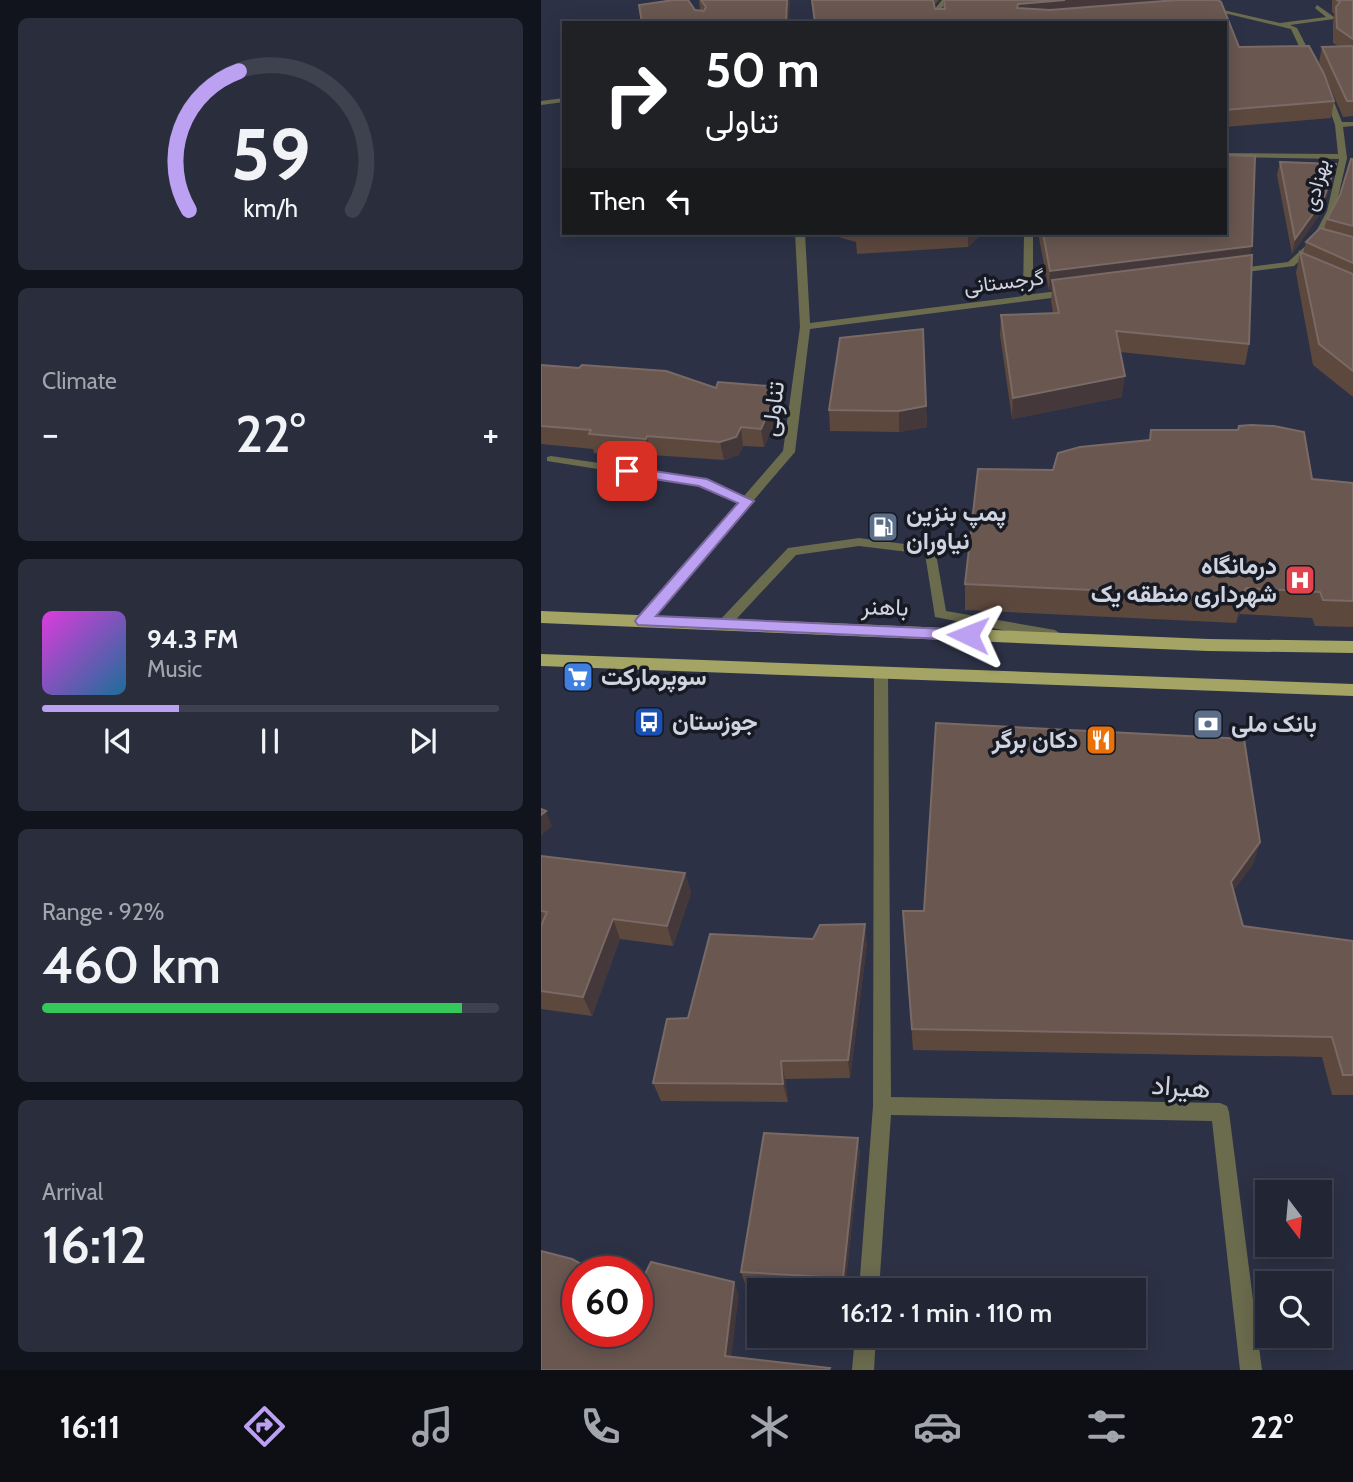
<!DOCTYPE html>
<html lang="en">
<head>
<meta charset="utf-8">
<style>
	body { margin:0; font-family:Cabin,Vazirmatn,sans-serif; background:#292d3c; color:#f1f3f6; height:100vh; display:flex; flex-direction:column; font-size:26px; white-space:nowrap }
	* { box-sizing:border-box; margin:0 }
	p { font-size:23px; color:#a2a5ac }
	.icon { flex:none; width:38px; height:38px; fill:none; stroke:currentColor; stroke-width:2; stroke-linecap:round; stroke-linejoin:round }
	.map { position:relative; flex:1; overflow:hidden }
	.drawer { display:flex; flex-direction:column; gap:18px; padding:18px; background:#12141d; width:541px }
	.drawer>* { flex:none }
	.banner { position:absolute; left:21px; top:21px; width:665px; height:214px; border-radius:0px; box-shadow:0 4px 18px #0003,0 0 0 2px #3e424f; background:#202124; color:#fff; overflow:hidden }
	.needle { width:46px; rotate:164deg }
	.controls { position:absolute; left:714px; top:1180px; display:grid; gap:14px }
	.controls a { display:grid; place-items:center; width:77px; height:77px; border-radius:0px; background:#212534; box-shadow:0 4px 18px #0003,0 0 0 2px #3e424f; font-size:35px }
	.speed { position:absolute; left:21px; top:1256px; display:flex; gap:14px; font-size:35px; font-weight:700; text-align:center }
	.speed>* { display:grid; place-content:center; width:91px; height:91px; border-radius:50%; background:#212534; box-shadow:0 4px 18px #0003,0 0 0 2px #3e424f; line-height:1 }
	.speed .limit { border:10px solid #d22; background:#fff; color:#111 }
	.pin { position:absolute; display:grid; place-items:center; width:60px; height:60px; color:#fff; margin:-30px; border-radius:14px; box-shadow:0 4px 10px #0006 }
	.me { position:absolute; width:77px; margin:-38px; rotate:272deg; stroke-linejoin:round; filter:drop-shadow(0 0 5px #0008) }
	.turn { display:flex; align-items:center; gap:24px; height:147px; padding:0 28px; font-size:32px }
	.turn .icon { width:91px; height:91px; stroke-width:2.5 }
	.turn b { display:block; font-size:49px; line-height:60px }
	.then { display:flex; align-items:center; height:66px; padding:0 28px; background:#0003; gap:14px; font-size:26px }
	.big { font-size:52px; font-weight:600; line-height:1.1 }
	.drawer .tile { flex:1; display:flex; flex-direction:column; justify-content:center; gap:10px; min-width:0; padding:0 24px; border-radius:10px; background:#292d3c }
	.drawer .dial { align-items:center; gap:0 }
	.dial svg { height:182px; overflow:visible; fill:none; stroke:#3e424f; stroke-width:7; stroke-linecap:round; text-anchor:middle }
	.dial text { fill:#f1f3f6; stroke:none }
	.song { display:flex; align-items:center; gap:21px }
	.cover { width:84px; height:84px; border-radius:10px; background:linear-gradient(135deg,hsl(300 70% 55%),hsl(200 70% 35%)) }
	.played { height:7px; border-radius:4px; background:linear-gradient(90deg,#bca0f2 30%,#3e424f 30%) }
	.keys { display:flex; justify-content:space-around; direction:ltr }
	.heat { display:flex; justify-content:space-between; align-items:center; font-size:38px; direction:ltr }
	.charge { height:10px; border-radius:5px; background:linear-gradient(90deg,#34c759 92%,#3e424f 0) }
	.trip { position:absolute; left:206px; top:1278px; width:399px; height:70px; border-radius:0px; background:#212534; box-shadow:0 4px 18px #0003,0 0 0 2px #3e424f; font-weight:600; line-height:70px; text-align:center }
	.tab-bar { display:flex; height:112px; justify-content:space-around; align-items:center; background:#0d0f15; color:#a2a5ac }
	.tab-bar .icon { width:49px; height:49px }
	.tab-bar .active { color:#bca0f2 }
	.tab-bar b { font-size:32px; color:#f1f3f6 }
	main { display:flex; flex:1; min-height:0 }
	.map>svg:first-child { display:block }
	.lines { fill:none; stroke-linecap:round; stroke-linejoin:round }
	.service { fill:#6b6c4e; fill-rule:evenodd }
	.minor { fill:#6b6c4e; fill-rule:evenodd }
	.primary { fill:#a4a565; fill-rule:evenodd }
	.wall { fill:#5d483e }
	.shaded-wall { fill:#44383a }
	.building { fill:#695750; stroke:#796a66; stroke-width:2 }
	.route { fill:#bca0f2; stroke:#7a689d; stroke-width:2 }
	.labels { text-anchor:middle; stroke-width:7; stroke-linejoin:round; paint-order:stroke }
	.far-street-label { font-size:21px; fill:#d0d4e1; stroke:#171a23 }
	.street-label { font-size:24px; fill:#d0d4e1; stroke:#171a23 }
	.poi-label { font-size:24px; font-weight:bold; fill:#d0d4e1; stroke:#171a23; text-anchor:start }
	.near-street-label { font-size:28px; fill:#d0d4e1; stroke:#171a23 }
</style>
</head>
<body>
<main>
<section class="drawer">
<div class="tile dial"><svg viewBox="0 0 100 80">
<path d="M14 69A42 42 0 1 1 86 69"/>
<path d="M14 69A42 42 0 0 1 36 8" stroke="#bca0f2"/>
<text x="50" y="56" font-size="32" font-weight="700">59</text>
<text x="50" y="72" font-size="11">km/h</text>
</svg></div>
<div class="tile"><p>Climate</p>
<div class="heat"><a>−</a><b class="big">22°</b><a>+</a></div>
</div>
<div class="tile">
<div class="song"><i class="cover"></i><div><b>94.3 FM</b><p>Music</p></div></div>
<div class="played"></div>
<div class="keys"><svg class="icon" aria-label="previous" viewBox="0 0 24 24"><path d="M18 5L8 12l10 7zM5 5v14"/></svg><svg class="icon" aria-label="pause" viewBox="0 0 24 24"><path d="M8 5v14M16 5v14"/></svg><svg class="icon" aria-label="next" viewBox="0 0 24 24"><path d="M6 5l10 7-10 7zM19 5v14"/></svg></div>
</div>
<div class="tile"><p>Range · 92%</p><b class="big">460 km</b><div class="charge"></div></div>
<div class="tile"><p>Arrival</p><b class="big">16:12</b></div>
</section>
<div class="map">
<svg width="813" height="1370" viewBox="0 0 813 1370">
	<rect width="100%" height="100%" fill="#2c3145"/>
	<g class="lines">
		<!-- service -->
		<g class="service">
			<path d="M23 98V102L0 105V101Z"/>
			<path d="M10 456 161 478 212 501 210 504H202L158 485 6 461V457Z"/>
			<path d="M318 538 394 548 405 611 514 630 521 635 514 640 394 617 384 554 318 546 255 555 187 628H177L175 625 177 622 247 548Z"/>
		</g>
		<!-- minor -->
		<g class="minor">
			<path d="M401 0H407L399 10 402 23H396L393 10Z"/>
			<path d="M776 5 793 17V19L749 25 756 28 773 61 769 63 765 61 750 29 662 8 665 6 739 23 785 17 774 8Z"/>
			<path d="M782 90 789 92 801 122H813V126L802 127 806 158 794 211 777 244 753 266 689 274V270L692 269 747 262 770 241 786 211 798 159 684 157V153L797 154 794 125Z"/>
			<path d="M254 233H264L269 323 482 296 483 233H492V294L526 290 531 293 526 296 269 329 254 452 107 624H97L95 621 97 618 242 451 259 327Z"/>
			<path d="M340 668 347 673 350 1097 679 1103 686 1106 688 1112 721 1370H699L671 1121 350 1115 338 1290H318L332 1106 333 673Z"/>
			<path d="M314 1335H335L333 1370H311Z"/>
		</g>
		<!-- primary -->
		<g class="primary">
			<path d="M0 611 667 639 813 641V653L667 651 0 623Z"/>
			<path d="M0 654 813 684V696L0 666Z"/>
		</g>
	</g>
	<!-- wall -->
	<g class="wall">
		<path d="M158 0H249L247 23 154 10H159Z"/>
		<path d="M271 0H398L393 5 394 9H402V0H677L698 47 793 101 790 118 684 127V23H273Z"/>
		<path d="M791 0H812V116L802 117 778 62 781 47 797 46 792 43V22L793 14 791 12Z"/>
		<path d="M812 159V397L772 365 755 273 759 252 762 253 765 242 783 229 786 219 799 195Z"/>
		<path d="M739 162 795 164 792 177 779 214 751 254 736 175Z"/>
		<path d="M190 233H229L190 234Z"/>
		<path d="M296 233H442L427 247 316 254 315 242 297 237Z"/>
		<path d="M497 233H684L709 255 708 344 704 365 579 352 581 397 471 419 459 335 460 315 512 313 510 301 511 290H508Z"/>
		<path d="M0 365 38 368 175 388 238 387 240 406 223 447 202 446 198 455 183 460 111 455 109 458 53 453 52 449 0 444Z"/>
		<path d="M385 406 386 427 358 432 289 431 288 410Z"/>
		<path d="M697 430 771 479 812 483V627L774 626 771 618 699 614 695 623 424 610V584L512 470Z"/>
		<path d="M719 842 712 864 692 891 702 926 812 941V1095H791L781 1057 372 1050 362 911H383Z"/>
		<path d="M0 856 144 873 150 893 132 946 79 939 51 1016 0 1009Z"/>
		<path d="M326 944 309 1078 244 1079 247 1102 120 1101 112 1083 147 1018Z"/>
		<path d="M319 1151 304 1288 204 1283 200 1272Z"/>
	</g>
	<!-- shaded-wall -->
	<g class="shaded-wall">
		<path d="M246 0H249L247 23H245Z"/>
		<path d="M524 0H664L477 19 476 8 477 4Z"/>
		<path d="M795 164 792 177 779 214 751 254 754 239Z"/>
		<path d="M427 233H442L427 247Z"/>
		<path d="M711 246 707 264 511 280V290H508L509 271Z"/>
		<path d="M584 376 581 397 471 419 472 398Z"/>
		<path d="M238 387 240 406 223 447 220 429Z"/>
		<path d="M385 406 386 427 358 432V411Z"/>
		<path d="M200 427 202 446 198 455 183 460 179 442Z"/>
		<path d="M106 436 111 455 109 458 105 439Z"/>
		<path d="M705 588 699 614 695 623 701 597Z"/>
		<path d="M5 811 11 826 0 836V815Z"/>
		<path d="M719 842 712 864 683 904 690 882Z"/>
		<path d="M144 873 150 893 132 946 126 926Z"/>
		<path d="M72 919 79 939 51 1016 42 997Z"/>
		<path d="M324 924 326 944 309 1078 307 1060Z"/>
		<path d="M240 1061 244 1079 247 1102 242 1084Z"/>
		<path d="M317 1138 319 1151 304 1288 302 1278Z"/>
		<path d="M193 1282 198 1295 189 1367 184 1356Z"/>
	</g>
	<!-- building -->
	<g class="building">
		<path d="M133 0H147L154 10 163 11 165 7 160 0H246L245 23H101L98 5Z"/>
		<path d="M271 0H392L394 9H404L403 0H524L477 4 476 8 509 10 636 0H677L680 2 698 47 768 46 783 74 793 101 684 110V23H274Z"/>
		<path d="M796 0H812V39L796 28 795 7 799 2Z"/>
		<path d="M812 46V101H806L781 47Z"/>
		<path d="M684 155 714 156 711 246 509 271 502 233H684Z"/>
		<path d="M810 159H812V226L786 219 799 195Z"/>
		<path d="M739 162 795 164 782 200 754 239Z"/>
		<path d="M779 228 812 237V263L765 242Z"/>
		<path d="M315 233H360L314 236Z"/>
		<path d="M759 252 812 274V371L778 344Z"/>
		<path d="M711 255 708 344 575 331 584 376 472 398 460 315 518 313 511 280Z"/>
		<path d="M382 329 385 406 358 411 288 410 299 338Z"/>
		<path d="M0 365 38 368 41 365 125 371 175 388 177 382 238 387 220 429 200 427 195 437 179 442 106 436 105 439 48 434 50 430 0 426Z"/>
		<path d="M710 425 733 426 763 432 771 479 812 483V601L782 600 779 592 705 588 701 597 424 584 437 469 512 470 517 453 539 447 609 440 610 430H697L698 426Z"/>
		<path d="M395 723 703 739 719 842 690 882 702 926 812 941V1075H802L791 1037 371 1029 362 911H383Z"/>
		<path d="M0 809 5 811 0 815Z"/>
		<path d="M0 856 144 873 126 926 72 919 42 997 0 991V926L6 912 0 911Z"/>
		<path d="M324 924 307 1060 240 1061 242 1084 112 1083 126 1019 147 1018 169 934 272 939 279 925Z"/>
		<path d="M223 1133 317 1138 302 1278 200 1272Z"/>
		<path d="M0 1251 31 1259 55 1272H37V1332H96V1290L110 1262 193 1282 184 1356 289 1368 288 1370H0Z"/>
	</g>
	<!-- route -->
	<path class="route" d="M86 467 166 479 213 501 115 616 427 630 435 635 427 640 97 625 94 621 97 617 197 503 158 486 81 474 79 471Z"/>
	<!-- icons -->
	<defs>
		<g id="fuel-square" transform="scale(1.575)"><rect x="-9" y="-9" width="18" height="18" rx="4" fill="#5c6f8a" stroke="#171a23"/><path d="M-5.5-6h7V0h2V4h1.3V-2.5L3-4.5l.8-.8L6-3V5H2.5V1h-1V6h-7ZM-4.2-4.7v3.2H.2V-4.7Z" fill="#fff"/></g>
		<g id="hospital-square" transform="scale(1.575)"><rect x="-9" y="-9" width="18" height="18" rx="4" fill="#e0444e" stroke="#171a23"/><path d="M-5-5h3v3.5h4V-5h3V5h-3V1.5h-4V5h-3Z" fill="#fff"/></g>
		<g id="supermarket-square" transform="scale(1.575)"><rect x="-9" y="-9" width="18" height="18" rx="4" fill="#3f7fe0" stroke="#171a23"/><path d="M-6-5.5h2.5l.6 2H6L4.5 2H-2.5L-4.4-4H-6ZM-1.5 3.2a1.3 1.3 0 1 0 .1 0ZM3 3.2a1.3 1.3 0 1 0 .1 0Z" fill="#fff"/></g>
		<g id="bus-square" transform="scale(1.575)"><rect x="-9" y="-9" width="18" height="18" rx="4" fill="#1a4fb4" stroke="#171a23"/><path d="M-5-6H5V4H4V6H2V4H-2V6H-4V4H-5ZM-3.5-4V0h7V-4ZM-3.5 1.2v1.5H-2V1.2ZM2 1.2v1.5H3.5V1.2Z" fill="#fff"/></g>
		<g id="bank-square" transform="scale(1.575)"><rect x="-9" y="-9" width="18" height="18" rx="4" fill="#5c6f8a" stroke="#171a23"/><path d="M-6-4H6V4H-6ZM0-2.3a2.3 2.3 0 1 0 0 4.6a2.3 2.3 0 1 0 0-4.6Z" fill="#fff"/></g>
		<g id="restaurant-square" transform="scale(1.575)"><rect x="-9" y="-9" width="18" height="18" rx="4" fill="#e8710a" stroke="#171a23"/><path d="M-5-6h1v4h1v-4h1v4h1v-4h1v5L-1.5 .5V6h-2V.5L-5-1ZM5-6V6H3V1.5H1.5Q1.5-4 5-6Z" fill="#fff"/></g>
	</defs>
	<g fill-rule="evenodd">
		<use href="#fuel-square" x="342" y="527"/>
		<use href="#hospital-square" x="759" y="580"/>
		<use href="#supermarket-square" x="37" y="677"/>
		<use href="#bus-square" x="108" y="722"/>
		<use href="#bank-square" x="667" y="724"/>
		<use href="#restaurant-square" x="560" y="740"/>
	</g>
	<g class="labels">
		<!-- far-street labels -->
		<g class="far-street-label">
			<text transform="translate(775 185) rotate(-75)" y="7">بهزادی</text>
			<text transform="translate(463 282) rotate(-7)" y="7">گرجستانی</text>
		</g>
		<!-- street labels -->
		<g class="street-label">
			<text transform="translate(232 409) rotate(-83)" y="8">تناولی</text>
			<text transform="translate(344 607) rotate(2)" y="8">باهنر</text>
		</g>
		<!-- poi labels -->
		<g class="poi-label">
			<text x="365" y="521">پمپ بنزین<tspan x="365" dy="28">نیاوران</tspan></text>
			<text x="736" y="574" text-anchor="end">درمانگاه<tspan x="736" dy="28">شهرداری منطقه یک</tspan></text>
			<text x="60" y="685">سوپرمارکت</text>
			<text x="131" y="730">جوزستان</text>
			<text x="690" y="732">بانک ملی</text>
			<text x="537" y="748" text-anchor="end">دکان برگر</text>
		</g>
		<!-- near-street labels -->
		<g class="near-street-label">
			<text transform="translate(640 1086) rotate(4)" y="10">هیراد</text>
		</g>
	</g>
</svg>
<div class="controls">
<a><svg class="needle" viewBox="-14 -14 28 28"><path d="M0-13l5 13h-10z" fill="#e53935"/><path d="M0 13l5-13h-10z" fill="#a2a5ac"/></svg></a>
<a><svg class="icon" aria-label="search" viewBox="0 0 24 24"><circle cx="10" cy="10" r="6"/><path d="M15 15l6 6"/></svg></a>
</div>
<div class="speed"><div class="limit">60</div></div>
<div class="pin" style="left:86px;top:471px;background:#d93025"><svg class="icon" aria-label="arrive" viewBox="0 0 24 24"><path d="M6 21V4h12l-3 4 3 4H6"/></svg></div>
<svg class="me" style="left:427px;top:635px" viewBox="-20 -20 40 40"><path d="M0-17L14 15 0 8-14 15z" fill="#bca0f2" stroke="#fff" stroke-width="4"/></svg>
<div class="trip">16:12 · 1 min · 110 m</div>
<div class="banner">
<div class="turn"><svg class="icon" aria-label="right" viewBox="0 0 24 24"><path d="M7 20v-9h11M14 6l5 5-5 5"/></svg><div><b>50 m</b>تناولی</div></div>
<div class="then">Then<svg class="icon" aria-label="left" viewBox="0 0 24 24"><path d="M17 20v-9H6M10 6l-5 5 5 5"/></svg></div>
</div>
</div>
</main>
<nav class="tab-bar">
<b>16:11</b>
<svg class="icon active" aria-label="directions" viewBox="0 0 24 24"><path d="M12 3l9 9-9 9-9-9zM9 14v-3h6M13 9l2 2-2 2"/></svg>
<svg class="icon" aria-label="music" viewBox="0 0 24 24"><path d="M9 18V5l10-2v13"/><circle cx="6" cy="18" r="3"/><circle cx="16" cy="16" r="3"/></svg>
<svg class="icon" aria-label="phone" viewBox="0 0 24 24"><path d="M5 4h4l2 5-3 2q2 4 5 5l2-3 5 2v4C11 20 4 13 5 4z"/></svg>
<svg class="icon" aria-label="climate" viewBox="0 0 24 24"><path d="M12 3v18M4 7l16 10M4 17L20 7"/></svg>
<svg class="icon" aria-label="car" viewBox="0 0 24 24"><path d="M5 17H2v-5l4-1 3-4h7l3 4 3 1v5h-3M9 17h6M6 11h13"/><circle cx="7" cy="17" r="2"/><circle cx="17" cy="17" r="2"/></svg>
<svg class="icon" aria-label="filters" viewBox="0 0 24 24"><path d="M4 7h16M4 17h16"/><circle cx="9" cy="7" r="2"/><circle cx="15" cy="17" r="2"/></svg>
<b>22°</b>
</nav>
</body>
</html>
